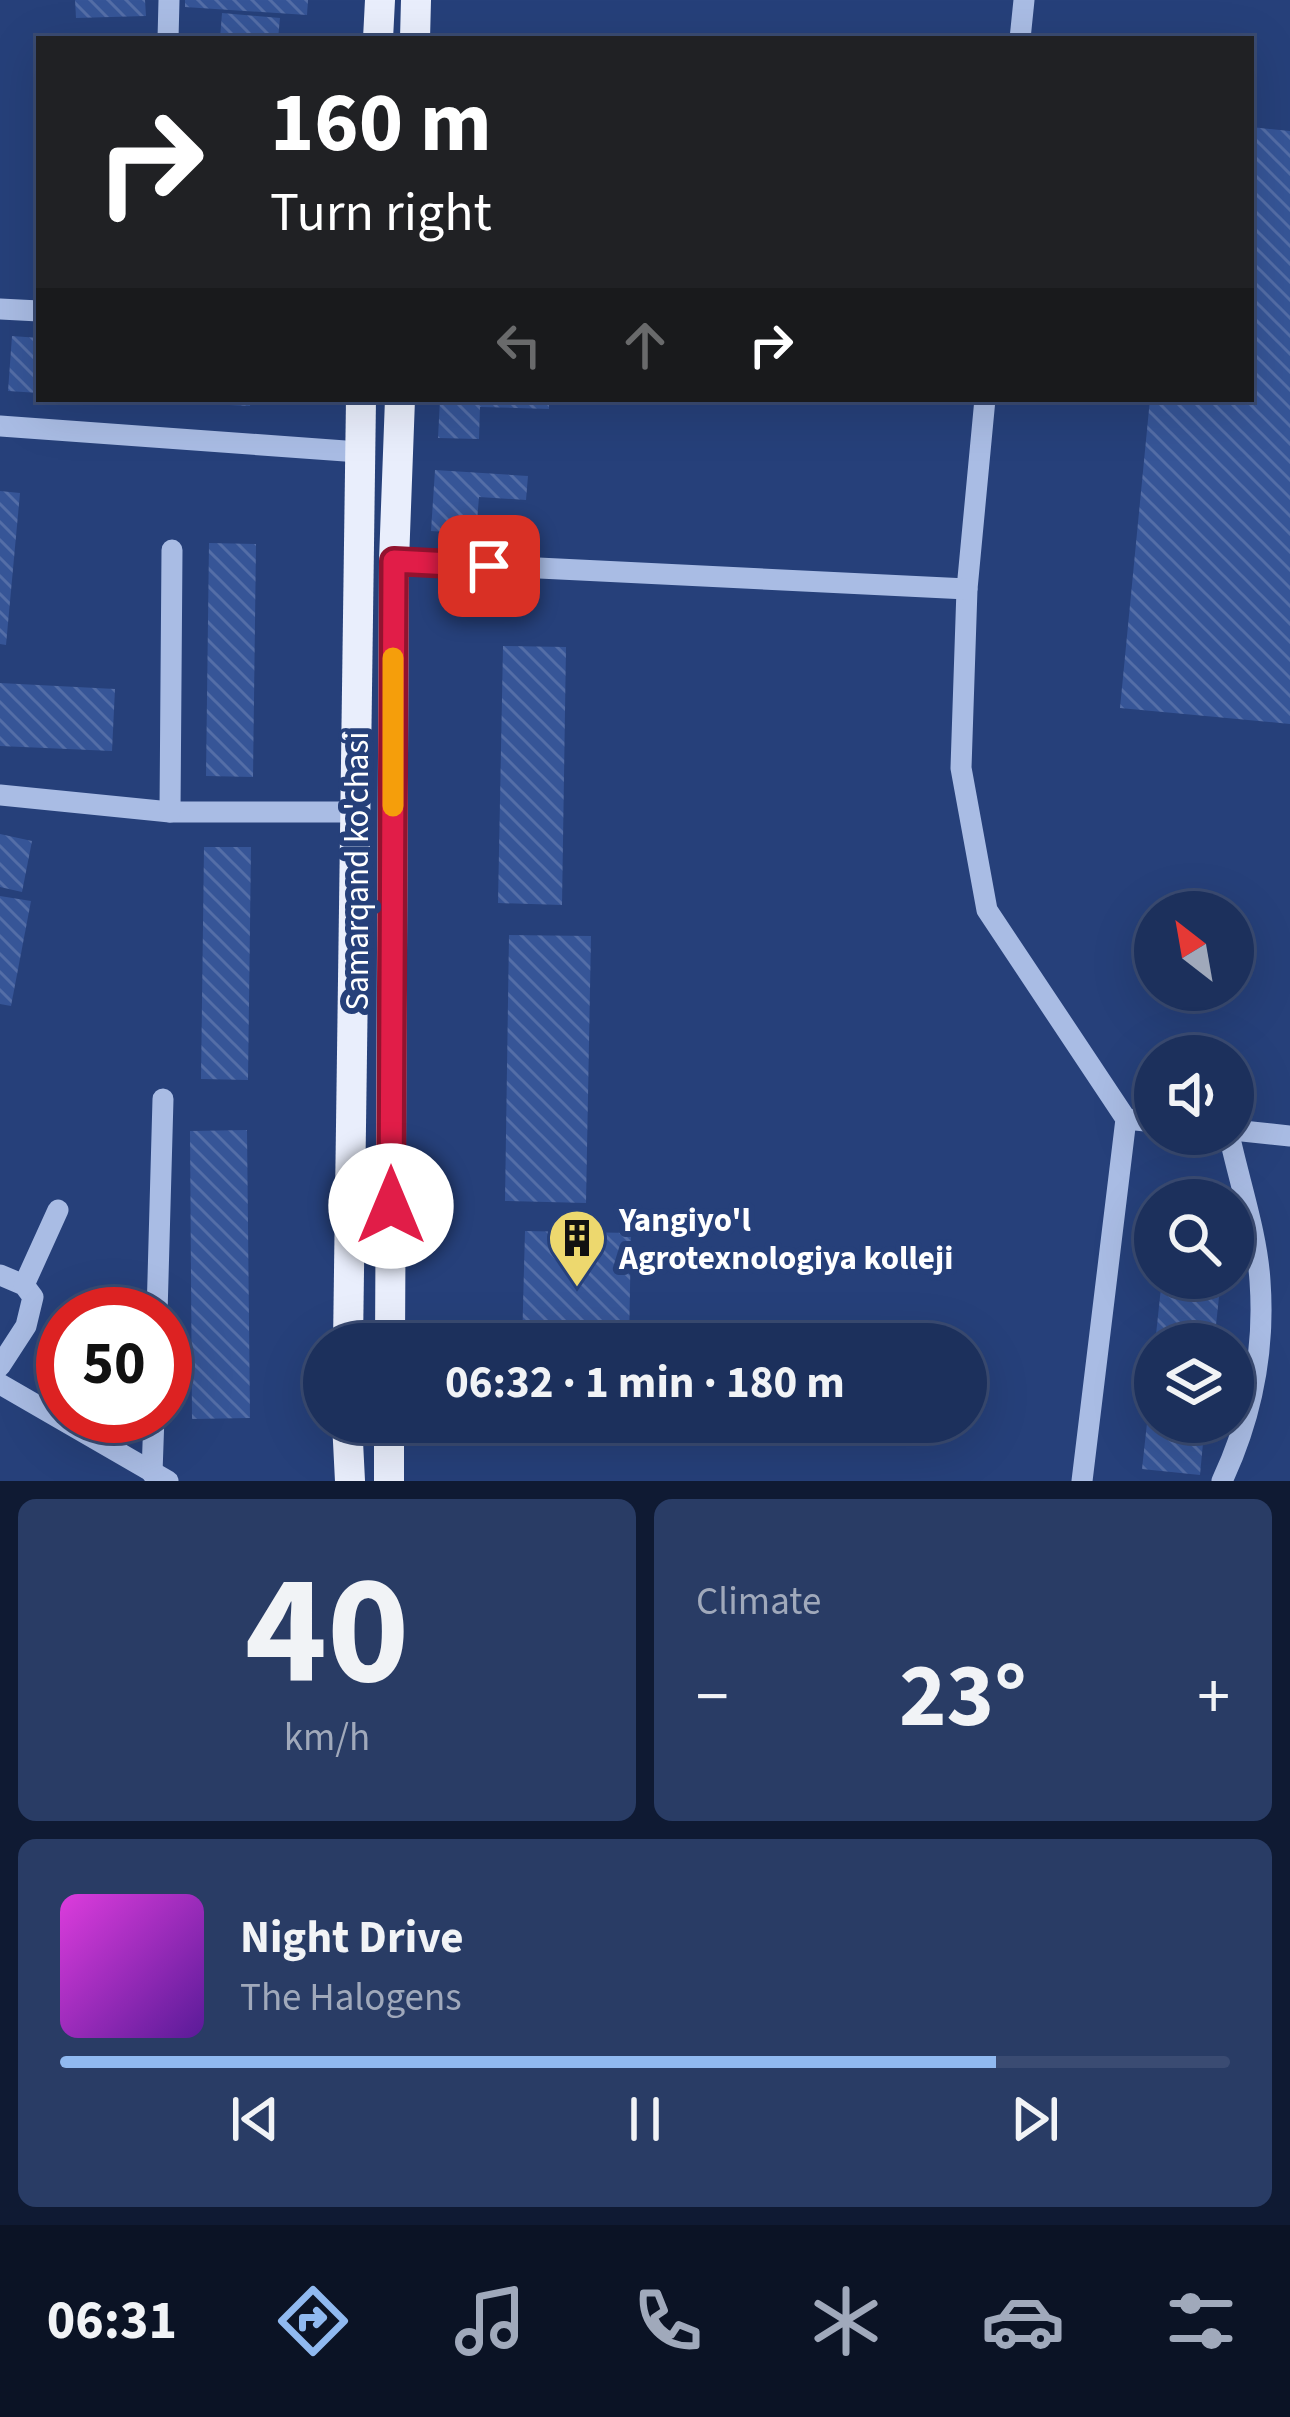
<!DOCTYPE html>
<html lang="en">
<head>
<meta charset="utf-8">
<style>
	body { margin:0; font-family:"Source Sans 3",sans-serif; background:#293c65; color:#f1f3f6; height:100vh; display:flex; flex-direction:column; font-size:45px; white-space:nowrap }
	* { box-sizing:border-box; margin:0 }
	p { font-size:39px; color:#a0a9bb }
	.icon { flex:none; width:66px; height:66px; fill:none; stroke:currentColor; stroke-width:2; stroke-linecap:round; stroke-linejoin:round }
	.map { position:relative; height:1481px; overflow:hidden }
	.side { display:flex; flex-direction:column; gap:18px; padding:18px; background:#0f1a33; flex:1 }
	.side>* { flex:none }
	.top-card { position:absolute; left:36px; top:36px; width:1218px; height:366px; border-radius:0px; box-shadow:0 12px 48px #0002,0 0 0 3px #3a4b72; background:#202124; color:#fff; overflow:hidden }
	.needle { width:78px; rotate:329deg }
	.tools { position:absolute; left:1134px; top:891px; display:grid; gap:24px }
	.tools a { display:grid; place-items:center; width:120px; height:120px; border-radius:50%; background:#1c305c; box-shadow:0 12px 48px #0002,0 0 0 3px #3a4b72; font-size:60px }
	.speed { position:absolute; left:36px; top:1287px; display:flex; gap:24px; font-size:60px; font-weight:700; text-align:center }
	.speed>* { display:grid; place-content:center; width:156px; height:156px; border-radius:50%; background:#1c305c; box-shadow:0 12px 48px #0002,0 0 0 3px #3a4b72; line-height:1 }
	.speed .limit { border:18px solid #d22; background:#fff; color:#111 }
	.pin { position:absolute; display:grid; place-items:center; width:102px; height:102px; color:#fff; margin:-51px; border-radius:24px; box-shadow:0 6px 18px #0006 }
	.me { position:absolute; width:132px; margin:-66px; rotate:0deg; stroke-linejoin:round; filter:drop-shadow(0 0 9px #0008) }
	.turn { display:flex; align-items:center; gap:42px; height:252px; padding:0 36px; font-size:54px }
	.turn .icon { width:156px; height:156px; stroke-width:2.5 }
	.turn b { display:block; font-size:84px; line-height:102px }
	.lanes { display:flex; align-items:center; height:114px; padding:0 36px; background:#0003; justify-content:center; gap:60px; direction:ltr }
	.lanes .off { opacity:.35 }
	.big { font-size:90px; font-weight:700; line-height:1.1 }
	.side .tile { flex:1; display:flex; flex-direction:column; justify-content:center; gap:18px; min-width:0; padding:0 42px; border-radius:18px; background:#293c65 }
	.side .dial { align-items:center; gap:0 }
	.dial b { font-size:156px; line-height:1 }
	.song { display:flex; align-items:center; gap:36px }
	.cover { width:144px; height:144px; border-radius:18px; background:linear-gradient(135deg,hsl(300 70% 55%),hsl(270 70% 35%)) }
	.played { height:12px; border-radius:6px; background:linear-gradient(90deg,#90b9f0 80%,#3a4b72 80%) }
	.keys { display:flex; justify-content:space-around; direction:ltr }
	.heat { display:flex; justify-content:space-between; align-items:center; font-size:66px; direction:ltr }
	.side .tiles { flex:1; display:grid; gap:18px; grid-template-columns:1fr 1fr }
	.tile:last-child { grid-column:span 2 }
	.trip { position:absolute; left:303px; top:1323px; width:684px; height:120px; border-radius:60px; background:#1c305c; box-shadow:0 12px 48px #0002,0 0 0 3px #3a4b72; font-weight:700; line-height:120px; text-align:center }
	.tabs { display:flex; height:192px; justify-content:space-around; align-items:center; background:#0b1325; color:#a0a9bb }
	.tabs .icon { width:84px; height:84px }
	.tabs .active { color:#90b9f0 }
	.tabs b { font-size:54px; color:#f1f3f6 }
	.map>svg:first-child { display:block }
	.building { fill:url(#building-back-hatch) }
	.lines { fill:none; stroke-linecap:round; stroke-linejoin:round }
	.minor { stroke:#a9bce4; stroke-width:21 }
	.major { stroke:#e9eefc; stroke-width:30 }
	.route-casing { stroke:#92132f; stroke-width:30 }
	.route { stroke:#e11d48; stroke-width:21 }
	.slow { stroke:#f59e0b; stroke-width:21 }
	.labels { text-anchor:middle; stroke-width:12; stroke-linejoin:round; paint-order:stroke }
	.street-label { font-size:33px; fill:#fff; stroke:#26407a }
	.poi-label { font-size:33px; font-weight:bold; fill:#fff; stroke:#26407a; text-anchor:start }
</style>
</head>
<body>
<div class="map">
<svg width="1290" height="1481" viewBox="0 0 1290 1481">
	<defs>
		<pattern id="building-back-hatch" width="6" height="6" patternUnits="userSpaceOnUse" patternTransform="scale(3)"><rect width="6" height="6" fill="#365597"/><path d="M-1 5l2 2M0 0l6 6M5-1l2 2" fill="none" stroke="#546ea7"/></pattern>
	</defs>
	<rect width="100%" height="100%" fill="#26407a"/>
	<!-- building -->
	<g class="building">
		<path d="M75 0H145L146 16 76 18Z"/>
		<path d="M185 0H308L307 15 185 7Z"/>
		<path d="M222 13 280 18 278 39H220Z"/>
		<path d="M1251 127 1290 131V724L1120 708 1150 399H1251Z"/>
		<path d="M12 336 39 338V393L8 391Z"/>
		<path d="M189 399H251L250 406 189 403Z"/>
		<path d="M440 399H549V409L480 407 479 439 438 438Z"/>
		<path d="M435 470 528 476 526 500 479 497 476 534 431 531Z"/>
		<path d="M0 491 20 493 6 645 0 644Z"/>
		<path d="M209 543 256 544 253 777 206 776Z"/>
		<path d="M503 646 566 647 562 905 498 903Z"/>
		<path d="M0 683 115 689 112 751 0 746Z"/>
		<path d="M0 834 32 841 22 892 0 887Z"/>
		<path d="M204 847H251L248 1080 201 1079Z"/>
		<path d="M0 896 31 901 11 1006 0 1004Z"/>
		<path d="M509 935 591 936 586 1203 505 1201Z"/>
		<path d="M247 1130 250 1418 192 1419 190 1131Z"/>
		<path d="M525 1231 631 1233 629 1344H522Z"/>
		<path d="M1162 1278H1221L1214 1344H1155Z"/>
		<path d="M1152 1377H1155V1422H1205L1200 1475 1142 1469Z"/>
	</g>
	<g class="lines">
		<!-- minor -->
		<g class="minor">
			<path d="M168 39 169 0"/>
			<path d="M1020 39 1024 0"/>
			<path d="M0 309 39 311"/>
			<path d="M985 399 967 589 961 768 987 910 1126 1119 1082 1481"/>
			<path d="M0 426 359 452"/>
			<path d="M394 561 967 589"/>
			<path d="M0 795 170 812H354"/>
			<path d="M170 812 172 550"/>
			<path d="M1126 1119 1155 1122"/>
			<path d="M1233 1130 1290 1136"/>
			<path d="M0 1275 24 1285 33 1297 26 1326 0 1366"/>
			<path d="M24 1285 58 1210"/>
			<path d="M157 1314 163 1099"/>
			<path d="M0 1384 168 1481"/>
			<path d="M152 1473 154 1416"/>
			<path d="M1222 1481C1251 1419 1265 1350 1260 1281 1257 1233 1239 1181 1229 1134"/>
		</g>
		<!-- major -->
		<g class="major">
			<path d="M378 39 380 0"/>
			<path d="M415 39 416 0"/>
			<path d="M348 1344 361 399"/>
			<path d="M390 1344 394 561 400 399"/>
			<path d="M347 1422 350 1481"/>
			<path d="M389 1481V1422"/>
		</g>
	</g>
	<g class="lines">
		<!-- route casing -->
		<g class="route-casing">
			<path id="route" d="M391 1206 394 561 489 566"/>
		</g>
		<!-- route -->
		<use href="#route" class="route"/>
		<!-- slow -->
		<path class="slow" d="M393 806V658"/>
	</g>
	<!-- icons -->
	<defs>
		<g id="building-pin" transform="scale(3)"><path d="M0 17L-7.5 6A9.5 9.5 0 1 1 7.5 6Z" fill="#edd86e" stroke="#26407a"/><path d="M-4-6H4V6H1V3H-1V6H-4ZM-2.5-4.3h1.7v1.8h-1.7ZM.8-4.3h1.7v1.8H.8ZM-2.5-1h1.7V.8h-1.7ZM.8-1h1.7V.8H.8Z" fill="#111"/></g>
	</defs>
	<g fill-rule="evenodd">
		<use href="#building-pin" x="577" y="1238"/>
	</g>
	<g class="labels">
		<!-- street labels -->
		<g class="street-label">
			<text transform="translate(356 871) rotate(-90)" y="12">Samarqand ko'chasi</text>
		</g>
		<!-- poi labels -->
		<g class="poi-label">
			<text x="619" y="1231">Yangiyo'l<tspan x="619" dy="38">Agrotexnologiya kolleji</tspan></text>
		</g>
	</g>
</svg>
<div class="tools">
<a><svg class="needle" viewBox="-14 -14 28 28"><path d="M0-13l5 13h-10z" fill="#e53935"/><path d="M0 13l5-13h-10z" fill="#a0a9bb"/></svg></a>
<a><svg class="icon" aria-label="sound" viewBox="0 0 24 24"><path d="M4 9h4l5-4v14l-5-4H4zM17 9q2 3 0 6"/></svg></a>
<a><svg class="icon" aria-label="search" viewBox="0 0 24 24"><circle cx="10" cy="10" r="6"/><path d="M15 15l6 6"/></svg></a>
<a><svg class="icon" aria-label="layers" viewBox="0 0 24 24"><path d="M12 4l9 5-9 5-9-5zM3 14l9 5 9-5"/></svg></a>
</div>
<div class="speed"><div class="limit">50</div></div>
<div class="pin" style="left:489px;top:566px;background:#d93025"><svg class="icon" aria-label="arrive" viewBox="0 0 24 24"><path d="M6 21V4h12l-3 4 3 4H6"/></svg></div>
<svg class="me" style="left:391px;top:1206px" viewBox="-20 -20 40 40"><circle r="19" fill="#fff"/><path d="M0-13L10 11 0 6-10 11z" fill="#e11d48"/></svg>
<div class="trip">06:32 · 1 min · 180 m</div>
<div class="top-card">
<div class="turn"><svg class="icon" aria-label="right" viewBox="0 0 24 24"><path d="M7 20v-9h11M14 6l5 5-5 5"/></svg><div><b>160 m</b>Turn right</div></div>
<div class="lanes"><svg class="icon off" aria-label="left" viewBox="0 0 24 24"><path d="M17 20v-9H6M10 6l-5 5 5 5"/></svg><svg class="icon off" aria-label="ahead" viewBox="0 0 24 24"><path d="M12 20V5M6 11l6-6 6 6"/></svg><svg class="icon" aria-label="right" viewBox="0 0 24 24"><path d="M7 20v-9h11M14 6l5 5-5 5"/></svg></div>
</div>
</div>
<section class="side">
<div class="tiles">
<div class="tile dial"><b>40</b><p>km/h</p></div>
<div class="tile"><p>Climate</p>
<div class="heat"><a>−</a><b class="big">23°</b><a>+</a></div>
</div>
<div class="tile">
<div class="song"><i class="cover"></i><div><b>Night Drive</b><p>The Halogens</p></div></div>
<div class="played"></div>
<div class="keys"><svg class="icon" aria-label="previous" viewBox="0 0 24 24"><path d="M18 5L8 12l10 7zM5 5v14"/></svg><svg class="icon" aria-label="pause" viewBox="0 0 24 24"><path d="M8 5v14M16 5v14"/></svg><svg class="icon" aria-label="next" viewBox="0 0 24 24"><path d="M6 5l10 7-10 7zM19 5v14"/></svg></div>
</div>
</div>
</section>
<nav class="tabs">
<b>06:31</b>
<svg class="icon active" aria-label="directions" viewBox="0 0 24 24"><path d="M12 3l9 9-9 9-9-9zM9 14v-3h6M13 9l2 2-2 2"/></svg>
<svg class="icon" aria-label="music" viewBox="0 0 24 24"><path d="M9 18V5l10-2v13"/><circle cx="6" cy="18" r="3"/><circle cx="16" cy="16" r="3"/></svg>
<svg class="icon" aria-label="phone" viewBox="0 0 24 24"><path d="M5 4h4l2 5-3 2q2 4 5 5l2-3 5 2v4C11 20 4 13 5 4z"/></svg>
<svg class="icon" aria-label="climate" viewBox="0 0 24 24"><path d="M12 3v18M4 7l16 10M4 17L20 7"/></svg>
<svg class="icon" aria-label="car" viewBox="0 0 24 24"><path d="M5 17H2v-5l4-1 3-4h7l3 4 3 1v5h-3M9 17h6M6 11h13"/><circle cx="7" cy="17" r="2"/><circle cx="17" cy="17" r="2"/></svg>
<svg class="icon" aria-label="filters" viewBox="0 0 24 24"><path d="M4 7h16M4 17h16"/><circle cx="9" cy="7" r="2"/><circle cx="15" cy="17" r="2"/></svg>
</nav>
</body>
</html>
